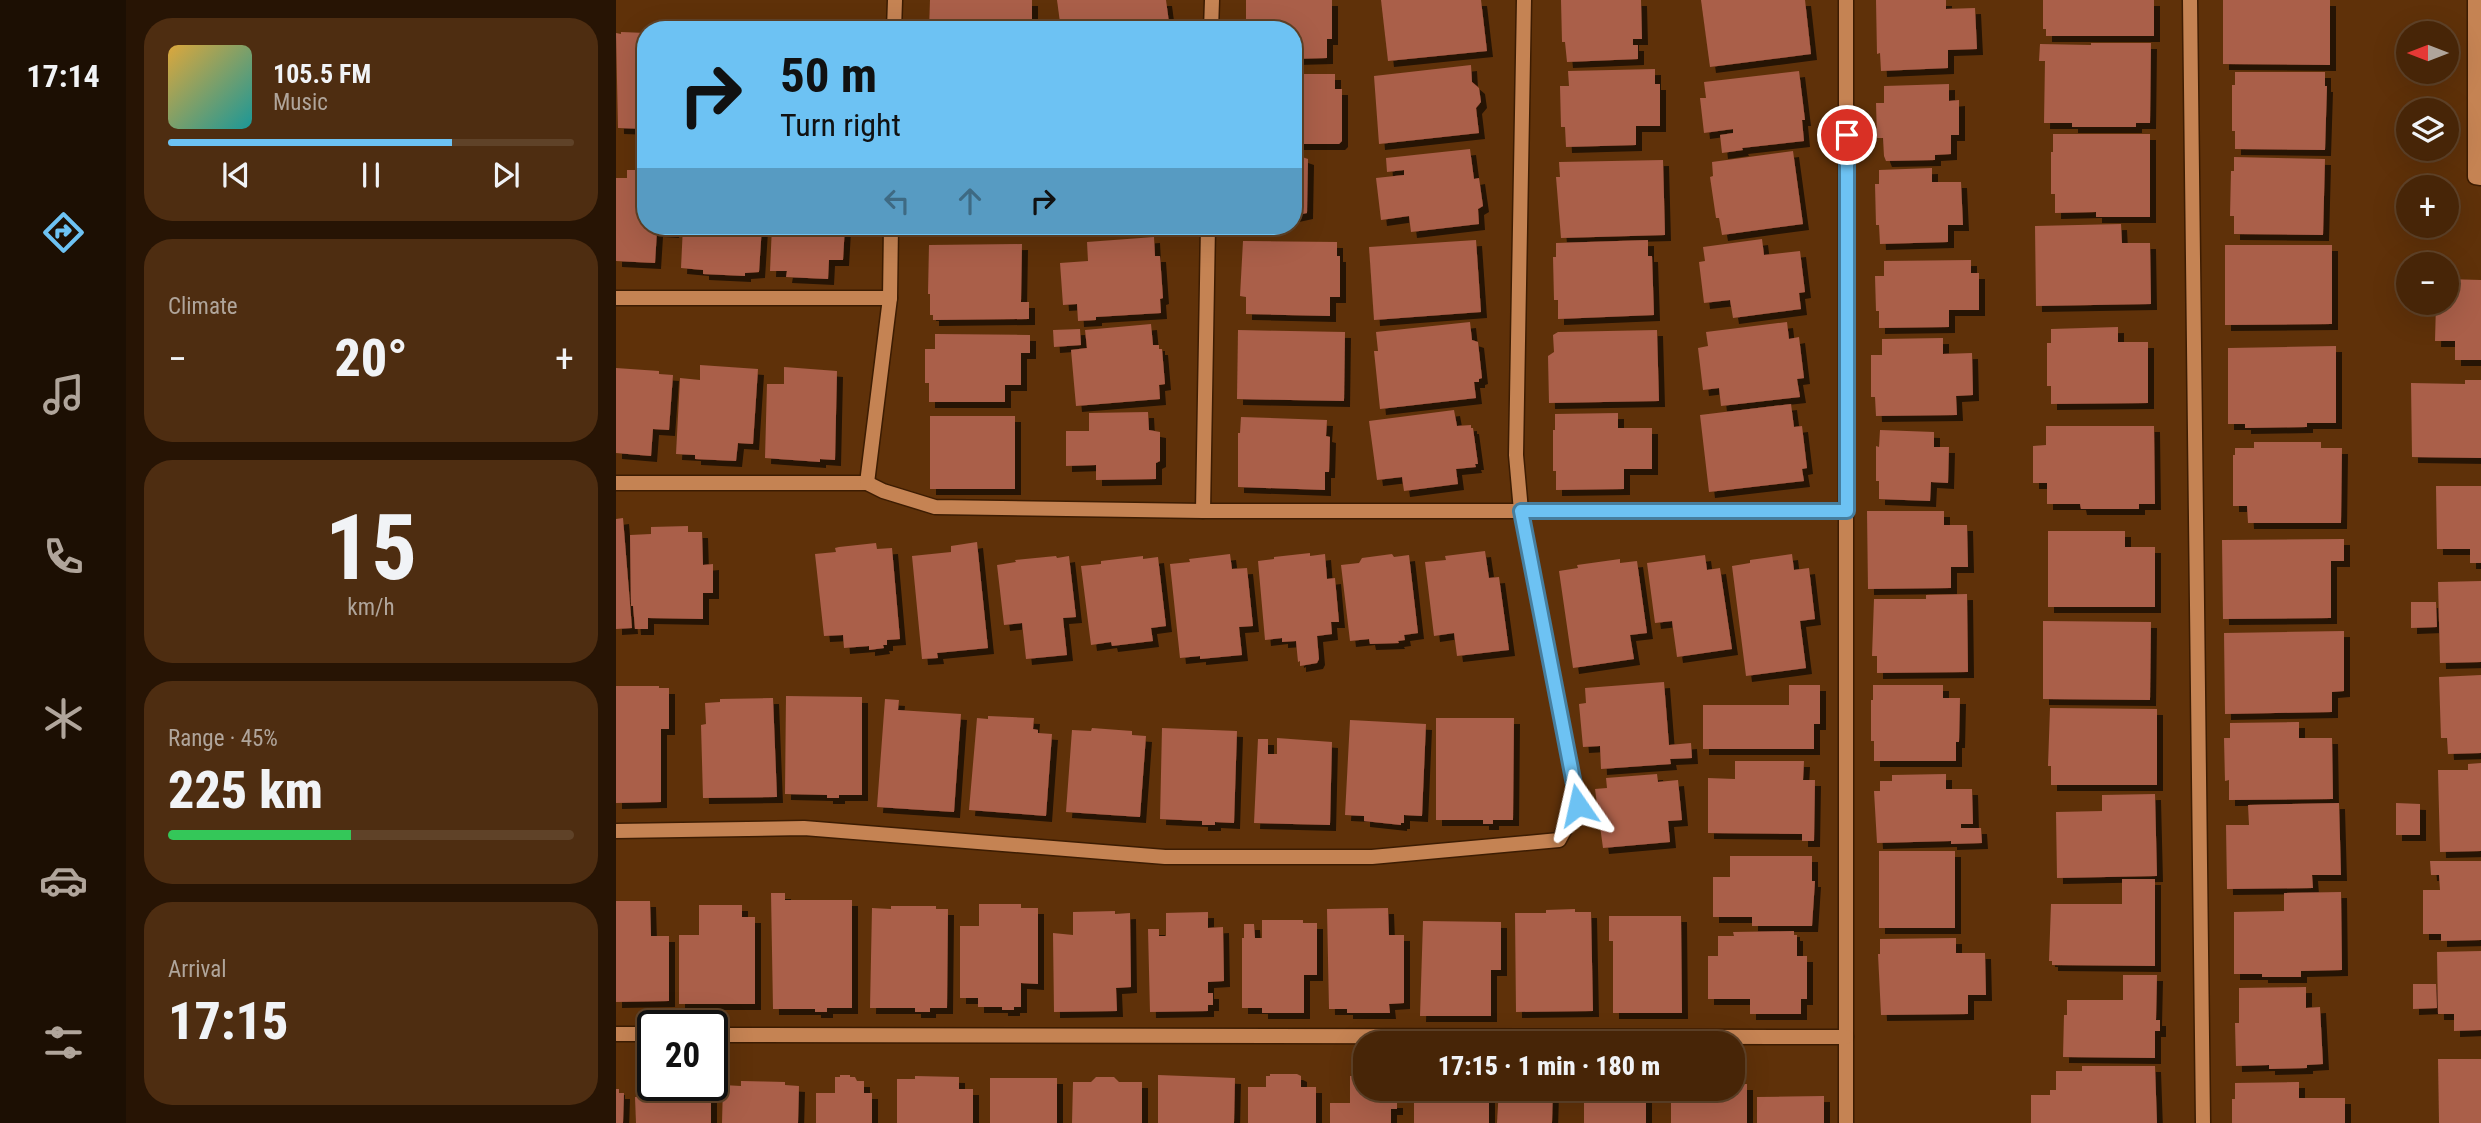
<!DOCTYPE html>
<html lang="en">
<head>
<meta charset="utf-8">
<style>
	body { margin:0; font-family:"Roboto Condensed",sans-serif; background:#4e2d11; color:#f1f3f6; height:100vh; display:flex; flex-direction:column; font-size:26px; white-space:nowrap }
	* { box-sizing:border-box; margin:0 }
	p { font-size:23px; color:#b0a59b }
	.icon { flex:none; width:38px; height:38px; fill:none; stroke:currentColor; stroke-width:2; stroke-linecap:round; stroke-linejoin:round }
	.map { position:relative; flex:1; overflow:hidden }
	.drawer { display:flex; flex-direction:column; gap:18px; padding:18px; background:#271404; width:490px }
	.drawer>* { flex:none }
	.top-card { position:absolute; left:21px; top:21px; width:665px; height:214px; border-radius:28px; box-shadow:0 7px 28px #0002,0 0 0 2px #5f4228; background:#6dc2f3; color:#111; overflow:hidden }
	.needle { width:46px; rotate:270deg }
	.buttons { position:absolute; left:1780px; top:21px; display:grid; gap:14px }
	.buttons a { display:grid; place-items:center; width:63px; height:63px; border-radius:50%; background:#472507; box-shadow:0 7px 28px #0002,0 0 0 2px #5f4228; font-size:35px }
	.speed { position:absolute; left:21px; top:1010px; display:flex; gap:14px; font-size:35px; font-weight:700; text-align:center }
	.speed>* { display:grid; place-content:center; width:91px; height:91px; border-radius:50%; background:#472507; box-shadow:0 7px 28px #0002,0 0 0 2px #5f4228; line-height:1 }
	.speed .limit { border:4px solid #111; border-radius:10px; background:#fff; color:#111 }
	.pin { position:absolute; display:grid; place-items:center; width:60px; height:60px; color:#fff; margin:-30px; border:4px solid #fff; border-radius:50%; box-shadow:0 2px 7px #0007 }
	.me { position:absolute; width:77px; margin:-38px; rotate:349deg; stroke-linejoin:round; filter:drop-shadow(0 0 5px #0008) }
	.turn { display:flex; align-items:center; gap:24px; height:147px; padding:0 28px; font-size:32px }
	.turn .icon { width:91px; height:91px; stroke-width:2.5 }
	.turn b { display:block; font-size:49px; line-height:60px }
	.lanes { display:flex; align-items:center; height:66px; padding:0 28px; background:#0003; justify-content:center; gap:35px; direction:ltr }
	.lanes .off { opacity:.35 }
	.big { font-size:52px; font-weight:800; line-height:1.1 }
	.drawer .widget { flex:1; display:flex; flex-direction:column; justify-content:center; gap:10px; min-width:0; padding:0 24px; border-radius:28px; background:#4e2d11 }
	.drawer .dial { align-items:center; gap:0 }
	.dial b { font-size:91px; line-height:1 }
	.song { display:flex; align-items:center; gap:21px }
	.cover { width:84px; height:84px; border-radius:10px; background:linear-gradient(135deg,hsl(40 70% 55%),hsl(180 70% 35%)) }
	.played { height:7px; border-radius:4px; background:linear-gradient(90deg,#6dc2f3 70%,#5f4228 70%) }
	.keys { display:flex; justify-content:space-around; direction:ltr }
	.heat { display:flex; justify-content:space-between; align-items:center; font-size:38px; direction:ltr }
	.charge { height:10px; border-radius:5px; background:linear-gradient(90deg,#34c759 45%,#5f4228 0) }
	.trip { position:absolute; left:737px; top:1031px; width:392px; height:70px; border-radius:28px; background:#472507; box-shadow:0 7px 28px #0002,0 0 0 2px #5f4228; font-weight:800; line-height:70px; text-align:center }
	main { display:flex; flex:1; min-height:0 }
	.menu { display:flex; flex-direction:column; width:126px; justify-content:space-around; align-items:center; background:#1c0f03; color:#b0a59b }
	.menu .icon { width:49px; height:49px }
	.menu .active { color:#6dc2f3 }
	.menu b { font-size:32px; color:#f1f3f6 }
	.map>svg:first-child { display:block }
	.building { fill:#aa5e4a; filter:url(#shadow) }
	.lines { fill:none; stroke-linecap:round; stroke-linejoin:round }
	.lane-casing { stroke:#3c1c02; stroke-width:17 }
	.lane { stroke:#c58353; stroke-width:14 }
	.route-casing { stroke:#477e9e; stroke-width:18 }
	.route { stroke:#6dc2f3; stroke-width:12 }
</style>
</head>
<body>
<main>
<nav class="menu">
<b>17:14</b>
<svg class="icon active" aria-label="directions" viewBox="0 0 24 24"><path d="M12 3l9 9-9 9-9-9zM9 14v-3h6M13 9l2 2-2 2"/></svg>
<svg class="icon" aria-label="music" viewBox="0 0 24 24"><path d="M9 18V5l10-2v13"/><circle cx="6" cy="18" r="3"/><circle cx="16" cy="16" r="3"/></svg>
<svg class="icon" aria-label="phone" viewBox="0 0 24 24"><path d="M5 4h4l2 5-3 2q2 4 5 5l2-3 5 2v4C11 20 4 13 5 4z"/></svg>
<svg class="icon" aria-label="climate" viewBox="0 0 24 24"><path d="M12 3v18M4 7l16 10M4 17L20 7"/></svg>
<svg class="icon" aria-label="car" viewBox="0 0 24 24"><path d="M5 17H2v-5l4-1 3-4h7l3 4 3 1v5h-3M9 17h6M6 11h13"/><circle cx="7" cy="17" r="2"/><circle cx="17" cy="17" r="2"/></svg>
<svg class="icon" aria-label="filters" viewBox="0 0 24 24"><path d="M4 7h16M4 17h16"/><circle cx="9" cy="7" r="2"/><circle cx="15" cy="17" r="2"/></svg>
</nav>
<section class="drawer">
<div class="widget">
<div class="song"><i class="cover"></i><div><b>105.5 FM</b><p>Music</p></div></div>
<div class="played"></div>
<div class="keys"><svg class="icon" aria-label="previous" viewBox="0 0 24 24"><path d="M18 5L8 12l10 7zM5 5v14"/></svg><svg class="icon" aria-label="pause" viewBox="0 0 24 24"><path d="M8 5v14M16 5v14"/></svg><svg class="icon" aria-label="next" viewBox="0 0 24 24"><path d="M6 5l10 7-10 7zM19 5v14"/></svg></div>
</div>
<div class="widget"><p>Climate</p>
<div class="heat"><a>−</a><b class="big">20°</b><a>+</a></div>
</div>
<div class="widget dial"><b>15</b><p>km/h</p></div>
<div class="widget"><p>Range · 45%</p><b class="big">225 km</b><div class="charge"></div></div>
<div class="widget"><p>Arrival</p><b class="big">17:15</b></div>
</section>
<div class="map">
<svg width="1865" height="1123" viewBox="0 0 1865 1123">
	<defs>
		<filter id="shadow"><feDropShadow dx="6" dy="6" stdDeviation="0" flood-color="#0009"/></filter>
	</defs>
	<rect width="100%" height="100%" fill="#5f3109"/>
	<!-- building -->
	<g class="building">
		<path d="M314 0H416V30H313Z"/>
		<path d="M441 0H550L554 30H445Z"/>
		<path d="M630 0H716V39H711V58L677 59V30H630Z"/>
		<path d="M765 0H865L871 51 772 61Z"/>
		<path d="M945 0H1025L1026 39H1017V45H1022V59L951 62 949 42H946Z"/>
		<path d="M1085 0H1189L1195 54 1094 67Z"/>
		<path d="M1260 0H1330V9L1359 8 1361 49 1332 50V68L1265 71 1264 53 1261 54Z"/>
		<path d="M1427 0H1538V36H1430V29H1427Z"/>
		<path d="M1607 0H1714V65L1607 64Z"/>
		<path d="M5 32 30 33V129L2 128 0 33 5 34Z"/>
		<path d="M1475 43H1535L1534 123H1520V127H1456V123H1428L1429 61H1423L1424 44 1475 45Z"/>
		<path d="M855 65 856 82 863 88 865 102 860 108 863 133 763 144 758 76Z"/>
		<path d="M1039 69V84H1044V126H1020V145L950 147 949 127H945L944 86H953L952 71Z"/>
		<path d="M1183 71 1189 120H1186L1188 141 1126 148 1127 150 1106 153 1104 135 1117 133V129L1088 133 1084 98H1090L1088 82Z"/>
		<path d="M1619 72H1709V86H1711L1709 150 1619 149V131H1616V85H1619Z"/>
		<path d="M677 74H719V89H726V141L723 144H677Z"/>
		<path d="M1333 84V101L1343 100V135H1335V154L1319 155V160L1270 161 1268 156 1267 138H1261L1260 103H1268V86Z"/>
		<path d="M1437 134H1534V217H1480V212L1439 213V194H1435V152H1437Z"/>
		<path d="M854 149 858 179 863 178 867 206 862 209 863 224 795 232 793 216 765 220 760 178 788 175V170L771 172 770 158Z"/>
		<path d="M1177 151 1187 224 1106 235 1103 218H1100L1094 177 1097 176 1096 162Z"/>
		<path d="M677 154 692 159 691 213 677 216Z"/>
		<path d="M1618 157 1709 159 1707 235 1618 234V216H1614L1615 171H1618Z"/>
		<path d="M1047 160 1049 235 945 238 940 177H944L943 162Z"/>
		<path d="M1316 168V182H1345L1347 225H1332V242L1264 244 1263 225H1260L1259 184H1263V170Z"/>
		<path d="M11 170H30V226H58L57 232 41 231 39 263 0 261V178H11Z"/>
		<path d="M1505 224 1506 243H1534L1535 304 1420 306 1419 226Z"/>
		<path d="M67 226H146L143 272 129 273V276L87 274V270L65 268Z"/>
		<path d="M156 226H229L227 260H213L212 279 170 277 171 271H154Z"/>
		<path d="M538 237 539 256H544L547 298 544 299 545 313 480 317V320L462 321 461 304 447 305 444 263 472 261 471 242Z"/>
		<path d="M1146 239 1148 255 1184 251 1189 292 1183 293 1185 309 1117 318 1114 300 1088 303 1083 262 1089 261 1087 247Z"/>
		<path d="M860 240 865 312 758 320 753 247Z"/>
		<path d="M1032 240V256H1036L1038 315 942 319V300H938L937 257H940V243Z"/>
		<path d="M627 241 721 242V256H724V297H714V316L630 314V297L624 296Z"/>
		<path d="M406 244 405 302H413V319L317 320V315H314V294H312L313 245Z"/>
		<path d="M1609 245H1716V324L1609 325Z"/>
		<path d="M1355 260V273H1363V310H1333V327L1263 328V311H1260L1259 276H1268V261Z"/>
		<path d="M1830 279 1865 280V360H1839V341H1819L1820 303H1830Z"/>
		<path d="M854 322 856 340 862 342 866 378 863 379V382H858L860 398 764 409 758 351H762L760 332Z"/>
		<path d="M1171 322 1173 339 1183 337 1188 378 1181 379 1184 397 1105 406 1103 388 1087 390 1082 348 1092 346 1090 332Z"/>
		<path d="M535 324 537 345H543V349H546L549 384 543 385 544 399 460 406 455 350 471 348 469 330Z"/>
		<path d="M1502 327V342H1532V403L1435 404V386H1431V343H1435V329Z"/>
		<path d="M464 329 465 345 438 347 437 330Z"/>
		<path d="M622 330 729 332 728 401 621 399Z"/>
		<path d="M1041 330 1043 401 933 403 932 356 938 352 937 335 942 332Z"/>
		<path d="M319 334 414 335V353H405V385H389V402H313V383H309V349H319Z"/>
		<path d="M1327 338V354L1356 353 1357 395 1340 396 1341 415 1260 416 1259 397H1255V355H1266V339Z"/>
		<path d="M1720 346V423H1691V427L1629 428V424H1612V348Z"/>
		<path d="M84 365 142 369 137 444 122 443 120 461 79 459V455L60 454 64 378 84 380Z"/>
		<path d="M168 367 221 371 219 460 204 459V462L149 458 151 384H168Z"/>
		<path d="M0 368 43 371V374L57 375 53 430 37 429 35 456 0 453Z"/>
		<path d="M1849 380H1865V458L1796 457 1795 383 1849 384Z"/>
		<path d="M1175 404 1178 427 1186 426 1191 468 1186 469 1188 481 1093 492 1084 415Z"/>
		<path d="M838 410 841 426 855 425V428H857L862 464H859L860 467 840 469 842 484 788 491 786 477 761 480 753 421Z"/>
		<path d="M532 412 533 430 544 432V461L540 463V479L480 480V465L450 466V431H473V413Z"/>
		<path d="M1002 413V428H1036V469H1008V489L940 490V471H937V430H939V414Z"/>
		<rect x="314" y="416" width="85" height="73"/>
		<path d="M625 417 711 420 710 436 714 437 713 472H709V490L622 487V433H624Z"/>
		<path d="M1430 426H1538L1539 504H1523V509H1465L1464 504H1431V483H1417V446L1430 445Z"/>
		<path d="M1264 430 1318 432V447H1333L1332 483 1315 482 1314 501 1263 499V481H1260V446L1263 447Z"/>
		<path d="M1638 442H1705V448H1726L1725 523H1632L1631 506H1617V455H1619V448H1638Z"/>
		<path d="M1820 486H1865V563H1854V549H1821Z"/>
		<path d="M1251 511H1328V525H1351L1352 567H1335V588L1252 589Z"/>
		<path d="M7 518 16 628 0 629V519Z"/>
		<path d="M72 526V532H86L87 565 97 564V593H87V619L32 618V629H19L17 606H15L14 535 35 534V527Z"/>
		<path d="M1432 531H1509V547H1539V607H1432Z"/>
		<path d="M1728 539V561H1715V618L1607 619 1606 540Z"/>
		<path d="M361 542 372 648 321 653 322 658 306 659 296 556 335 552V546Z"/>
		<path d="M260 543 261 549 276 548 284 639 271 640V645H267L268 648 253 650V646L228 648 227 635 208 636 199 554 220 552 219 548 223 547Z"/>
		<path d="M869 551 873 578 883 577 893 650 841 656 838 633 818 636 809 562 830 560 829 556Z"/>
		<path d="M694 553V556L709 554 711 579 719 578 723 622H715L716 634 701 636 703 659 701 663 684 666V661L682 662 680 641 666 642V638L649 640 642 561 658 559V557Z"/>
		<path d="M614 554 616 569 631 568 637 626 623 627 626 655 584 659V656L564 658 554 564 574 562 573 559Z"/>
		<path d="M776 554 778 557 793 555 802 633 788 635 789 640 782 641 783 643 754 644 753 639 734 641 725 565 743 563 746 558Z"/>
		<path d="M1176 554 1178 570 1193 568 1199 619 1184 621 1190 668 1130 676 1116 566 1134 563V560Z"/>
		<path d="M1089 555 1091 570 1104 568 1116 649 1061 657 1056 621 1039 623 1031 563Z"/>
		<path d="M440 556 441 558 453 556 460 617 447 618 451 655 410 659 406 623 388 625 381 565 400 562 399 560Z"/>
		<path d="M527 556V559L542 557 550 626 535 628 537 641 496 646 495 642 475 645 465 566 485 564V561Z"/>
		<path d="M1004 559V563L1021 561 1031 633 1014 635 1018 659 957 668 943 571 962 568 961 565Z"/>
		<path d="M1865 581V662L1824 663 1822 582Z"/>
		<path d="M1351 594 1352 672 1261 673V656H1256L1258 599H1310V595Z"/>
		<path d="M1795 602H1820L1821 627 1795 628Z"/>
		<path d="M1427 621 1535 622 1534 700 1427 699Z"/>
		<path d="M1728 631V691L1716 692V712L1609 714 1608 633Z"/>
		<path d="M1865 675V753L1832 754 1831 738H1825L1823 677Z"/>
		<path d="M1048 682 1053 745 1075 743 1076 758 1054 759 1055 764 985 769 984 746 967 747 963 704 970 703 969 688Z"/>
		<path d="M1173 685H1204V724H1198V749H1087V705H1173Z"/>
		<path d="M1257 685H1327V698H1344L1343 742H1340V761H1258V741H1255V700H1257Z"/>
		<path d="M0 686H43V688H53V729H45V802L0 803Z"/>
		<path d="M170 696 246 697V795H223V798H211V795L169 794Z"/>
		<path d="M157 698 161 797 87 798 85 725 90 724 89 703 104 702V699Z"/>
		<path d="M269 699 283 700 282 710 345 714 338 812 261 807Z"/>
		<path d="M1434 708 1541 709V785H1435V766H1432Z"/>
		<path d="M372 716 418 718 417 729 422 730V733L436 734 430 816 353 810 361 718 372 719Z"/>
		<path d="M820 718H898L897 820H877V824H867V820H820Z"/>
		<path d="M734 720 810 724 806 816 788 815V823H785V825L748 821V816L729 815Z"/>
		<path d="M1683 722V738H1716L1717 799 1613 800V780L1609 781 1608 738H1614V723Z"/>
		<path d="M476 728 516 731V735L530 736 524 817 450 812 456 730 475 731Z"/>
		<path d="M546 728 621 731 618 823 599 822V825H586V821L544 819Z"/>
		<path d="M661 738 716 742 714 825 638 823 642 739H652V754H661Z"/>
		<path d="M1119 761H1188L1187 780H1199L1198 841H1186V834L1092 833V778L1119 779Z"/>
		<path d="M1865 763V851L1824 852 1822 770H1852V764Z"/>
		<path d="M1041 774 1042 782 1062 780 1066 820 1052 821 1054 842 987 848 979 789 991 788 990 778Z"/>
		<path d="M1330 774V789H1356L1357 824H1345V828H1365L1366 843 1335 844V841L1261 843 1258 791H1264V781H1276V775Z"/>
		<path d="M1539 794 1541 876 1441 878 1440 812 1486 811V795Z"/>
		<path d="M1723 803 1725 875H1696L1697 888 1611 889 1610 825H1633L1632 805Z"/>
		<path d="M1780 803 1804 804V835H1780Z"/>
		<rect x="1263" y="851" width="76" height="77"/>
		<path d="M1114 856H1196V881H1199L1196 926H1136V917H1097V877H1114Z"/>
		<path d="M1814 861H1865V940L1825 941V934H1807V890H1824L1823 875H1815Z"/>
		<path d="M1506 879H1539V966L1436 965V961H1433L1435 904H1506Z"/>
		<path d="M1725 892 1726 970 1685 971V977H1646V974H1618V912L1668 911V893Z"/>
		<path d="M155 893H169V900H236V1008H211V1012H199V1009H157Z"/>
		<path d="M0 901H34L35 936H53V1001L0 1002Z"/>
		<path d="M363 904H405V908H422V984L405 983V1007H398V1010H386V1007H362V998H344V926H363Z"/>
		<path d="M83 905H126V917H139V1004H63V935H83Z"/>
		<path d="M275 906H320V909H332L331 1008H314V1012H299V1008H254L256 908 275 909Z"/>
		<path d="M772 908 773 935H788V1003L773 1004 774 1013H731V1009H713L711 909Z"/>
		<path d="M959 909V912H975L977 1011 900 1012 899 913H930V910Z"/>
		<path d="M499 911V914L514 913 515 987 500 988 501 1011 438 1012 437 933 457 935V912Z"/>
		<path d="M592 912V928L607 927 608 981 592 982V993H597V1005H592V1011L534 1012 532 929H543V936H550V913Z"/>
		<path d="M993 916H1065L1066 1013H997V941H993Z"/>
		<path d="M646 920H687V923H701V975H688V1013H646V1008H626V938H628V924H638L639 938H646Z"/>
		<path d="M807 921 885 922V970H875V1016H804Z"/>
		<path d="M1178 931V935H1181V956H1191V999H1185V1014H1134V999H1092V956H1102V936H1118L1117 932Z"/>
		<path d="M1340 938V953H1369L1370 995H1352V1014L1265 1015 1262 954H1264V939Z"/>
		<path d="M1865 951V1030L1838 1031V1014H1822L1821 952Z"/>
		<path d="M1507 975H1541L1540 1020H1544V1031H1539V1058L1447 1057 1448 1015H1451V1000H1507Z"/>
		<path d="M1797 984H1820L1821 1008 1797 1009Z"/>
		<path d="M1690 987V1008L1704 1007 1707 1064 1691 1065V1068L1653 1069V1065L1620 1066 1619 1023H1623V988Z"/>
		<path d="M1822 1059H1865V1123H1823Z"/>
		<path d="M1466 1066H1539L1541 1123H1415V1095H1434V1090H1440V1071H1466Z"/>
		<path d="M654 1074H681L685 1076V1087H700V1123H632V1087H650V1076H654Z"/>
		<path d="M224 1075H234V1077H239L241 1081H248V1093H256V1123H200V1093H219V1077H224Z"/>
		<path d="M542 1075 619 1078 618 1123H542Z"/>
		<path d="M299 1076 343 1077V1089H357V1123H281V1079H299Z"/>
		<path d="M734 1076H749V1088H775V1102H781V1109H775V1123H714V1103H734Z"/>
		<path d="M480 1077H498L503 1082H526V1123H456L457 1082H475Z"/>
		<rect x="374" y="1078" width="67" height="45"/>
		<path d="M125 1081 169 1082V1085L183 1086 182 1123H106L107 1085 125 1086Z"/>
		<path d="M1683 1082V1098H1729V1123H1616V1099H1619V1083Z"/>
		<path d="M1116 1084H1131V1123H1055V1088H1116Z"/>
		<rect x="798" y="1088" width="75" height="35"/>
		<path d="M883 1088H937L936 1123H881Z"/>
		<path d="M1009 1088H1030V1123H968V1092Z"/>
		<path d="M0 1089H3V1093H8L7 1123H0Z"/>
		<path d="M95 1096V1123H20L19 1097Z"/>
		<path d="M1208 1096V1123H1141V1097Z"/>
	</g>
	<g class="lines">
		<!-- lane casing -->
		<g class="lane-casing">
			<g id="lane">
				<path d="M1230 0V1123"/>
				<path d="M1574 0 1587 1123"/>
				<path d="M1859 0V177L1865 178"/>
				<path d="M278 30 279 0"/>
				<path d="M595 30 596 0"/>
				<path d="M0 298H274"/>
				<path d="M0 483H251L267 491 319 507 587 511H1231"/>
				<path d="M251 483 274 298 275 226"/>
				<path d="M587 511 592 226"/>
				<path d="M0 831 188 828 549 857H756L943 840 962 805 905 511 900 455 908 0"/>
				<path d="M0 1034H37"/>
				<path d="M96 1035 1230 1037"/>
			</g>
		</g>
		<!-- lane -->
		<use href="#lane" class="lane"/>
	</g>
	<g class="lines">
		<!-- route casing -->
		<g class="route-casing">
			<path id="route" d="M962 805 905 511H1231V135"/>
		</g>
		<!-- route -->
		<use href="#route" class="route"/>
	</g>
</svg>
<div class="buttons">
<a><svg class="needle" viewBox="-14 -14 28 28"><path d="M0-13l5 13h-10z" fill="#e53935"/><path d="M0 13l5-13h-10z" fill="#b0a59b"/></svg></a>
<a><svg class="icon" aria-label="layers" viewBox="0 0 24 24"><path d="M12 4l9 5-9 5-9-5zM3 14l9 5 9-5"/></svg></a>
<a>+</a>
<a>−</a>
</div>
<div class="speed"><div class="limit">20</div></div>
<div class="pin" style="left:1231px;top:135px;background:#d93025"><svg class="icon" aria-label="arrive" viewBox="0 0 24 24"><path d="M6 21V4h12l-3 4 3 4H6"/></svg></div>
<svg class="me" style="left:962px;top:805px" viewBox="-20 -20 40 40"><path d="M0-17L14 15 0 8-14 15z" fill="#6dc2f3" stroke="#fff" stroke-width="4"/></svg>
<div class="trip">17:15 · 1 min · 180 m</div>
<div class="top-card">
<div class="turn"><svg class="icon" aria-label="right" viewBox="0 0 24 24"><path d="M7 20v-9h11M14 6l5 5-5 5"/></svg><div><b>50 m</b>Turn right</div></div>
<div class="lanes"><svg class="icon off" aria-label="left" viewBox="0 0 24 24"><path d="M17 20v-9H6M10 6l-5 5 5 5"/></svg><svg class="icon off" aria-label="ahead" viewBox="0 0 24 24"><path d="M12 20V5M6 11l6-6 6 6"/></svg><svg class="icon" aria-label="right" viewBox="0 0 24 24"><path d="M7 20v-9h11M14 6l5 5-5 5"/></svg></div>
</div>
</div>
</main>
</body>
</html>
